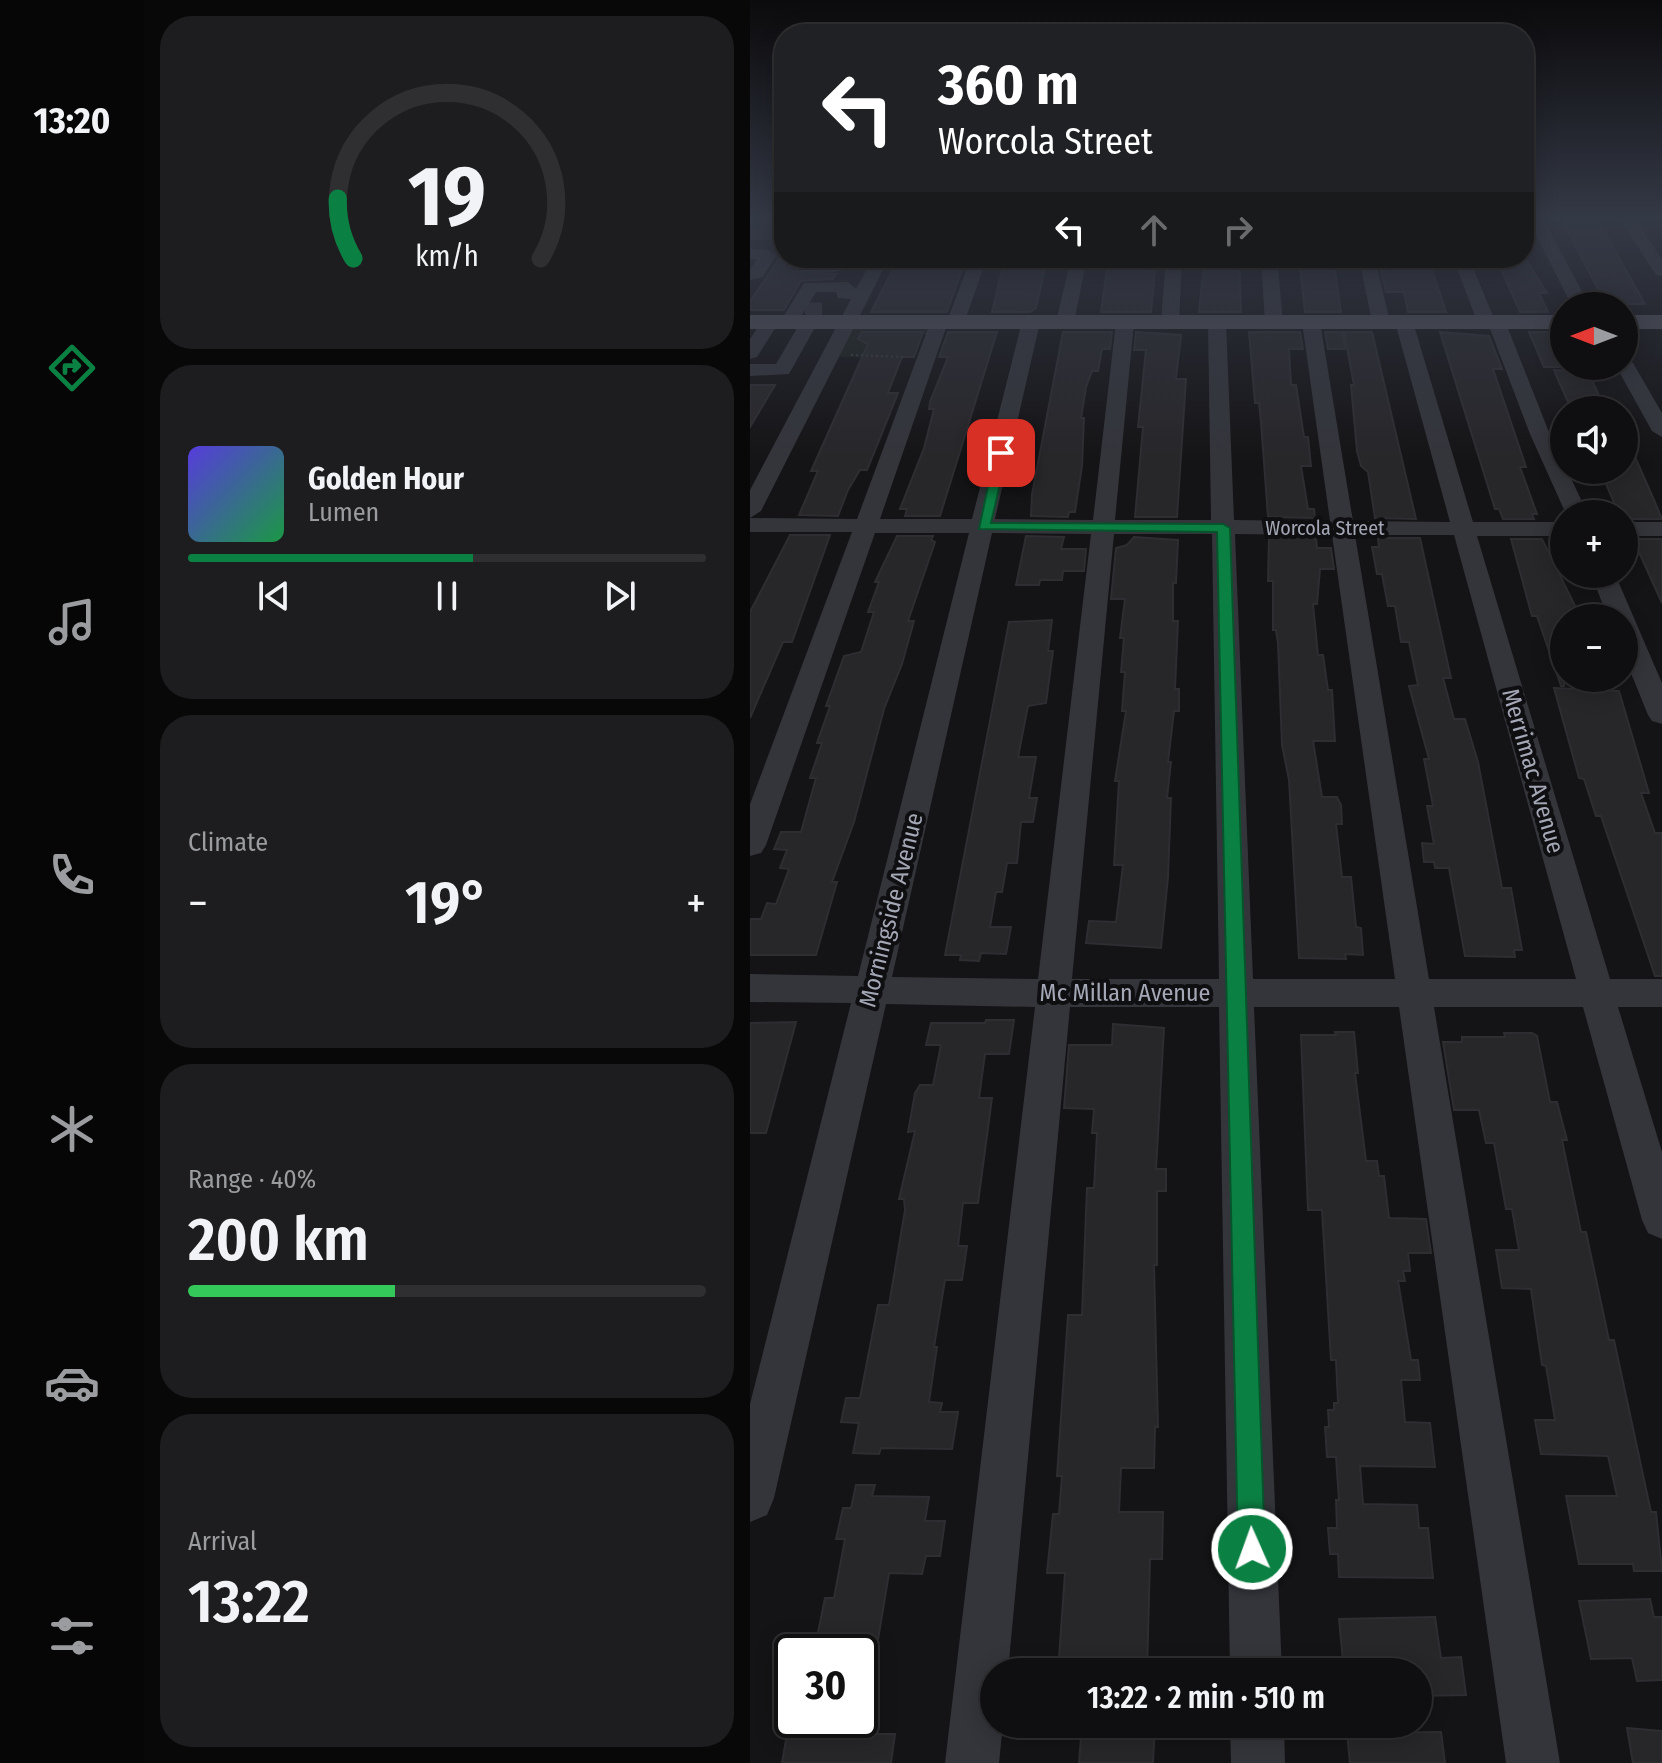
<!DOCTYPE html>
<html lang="en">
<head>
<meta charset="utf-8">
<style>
	body { margin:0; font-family:"Fira Sans Condensed",sans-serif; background:#1d1c1e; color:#f1f3f6; height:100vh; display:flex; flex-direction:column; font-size:30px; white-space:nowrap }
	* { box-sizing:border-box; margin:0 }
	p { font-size:26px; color:#9b9c9f }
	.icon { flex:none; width:44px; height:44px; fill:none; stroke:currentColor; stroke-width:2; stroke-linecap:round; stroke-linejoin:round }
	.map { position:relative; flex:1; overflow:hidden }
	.sheet { display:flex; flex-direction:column; gap:16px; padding:16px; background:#080809; width:606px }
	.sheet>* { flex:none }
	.top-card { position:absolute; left:24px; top:24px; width:760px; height:244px; border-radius:32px; box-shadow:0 4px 20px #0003,0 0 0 2px #2f2e30; background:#202124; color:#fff; overflow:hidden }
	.needle { width:52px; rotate:270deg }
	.controls { position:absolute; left:800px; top:292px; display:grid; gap:16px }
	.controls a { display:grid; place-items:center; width:88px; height:88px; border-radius:50%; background:#0f0e10; box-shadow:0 4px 20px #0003,0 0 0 2px #2f2e30; font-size:40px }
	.speed { position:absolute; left:24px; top:1634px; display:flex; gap:16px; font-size:40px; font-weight:700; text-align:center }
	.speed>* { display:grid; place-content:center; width:104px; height:104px; border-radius:50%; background:#0f0e10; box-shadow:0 4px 20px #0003,0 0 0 2px #2f2e30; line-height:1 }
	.speed .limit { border:4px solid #111; border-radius:12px; background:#fff; color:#111 }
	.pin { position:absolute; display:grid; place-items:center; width:68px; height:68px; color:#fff; margin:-34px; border-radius:16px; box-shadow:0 4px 12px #0006 }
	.me { position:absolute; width:88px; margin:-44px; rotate:358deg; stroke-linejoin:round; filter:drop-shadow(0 0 6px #0008) }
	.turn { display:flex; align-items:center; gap:28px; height:168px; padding:0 32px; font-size:36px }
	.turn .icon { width:104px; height:104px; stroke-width:2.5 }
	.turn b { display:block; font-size:56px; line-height:68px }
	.lanes { display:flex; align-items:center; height:76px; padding:0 32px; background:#0003; justify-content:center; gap:40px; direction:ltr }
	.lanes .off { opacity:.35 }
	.big { font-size:60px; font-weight:600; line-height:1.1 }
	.sheet .widget { flex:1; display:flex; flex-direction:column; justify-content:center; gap:12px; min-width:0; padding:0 28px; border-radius:32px; background:#1d1c1e }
	.sheet .dial { align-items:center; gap:0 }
	.dial svg { height:208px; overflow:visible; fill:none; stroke:#2f2e30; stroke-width:7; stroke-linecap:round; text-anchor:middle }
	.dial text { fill:#f1f3f6; stroke:none }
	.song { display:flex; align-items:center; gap:24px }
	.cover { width:96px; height:96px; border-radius:12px; background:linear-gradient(135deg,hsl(250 70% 55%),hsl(140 70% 35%)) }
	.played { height:8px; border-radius:4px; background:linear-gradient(90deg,#0b8043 55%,#2f2e30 55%) }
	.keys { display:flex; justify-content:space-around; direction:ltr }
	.heat { display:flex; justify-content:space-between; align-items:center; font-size:44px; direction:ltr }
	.charge { height:12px; border-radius:6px; background:linear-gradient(90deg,#34c759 40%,#2f2e30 0) }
	.trip { position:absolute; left:230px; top:1658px; width:452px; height:80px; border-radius:40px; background:#0f0e10; box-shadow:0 4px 20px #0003,0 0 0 2px #2f2e30; font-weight:600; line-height:80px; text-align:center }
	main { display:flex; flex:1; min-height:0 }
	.menu { display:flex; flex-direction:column; width:144px; justify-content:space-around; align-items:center; background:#060606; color:#9b9c9f }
	.menu .icon { width:56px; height:56px }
	.menu .current { color:#0b8043 }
	.menu b { font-size:36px; color:#f1f3f6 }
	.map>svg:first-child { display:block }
	.green { fill:#19201b }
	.building { fill:#272629; stroke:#2e2d31; stroke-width:2 }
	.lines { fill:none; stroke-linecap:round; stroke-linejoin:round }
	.minor-tunnel { stroke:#313135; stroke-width:17; stroke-dasharray:17 9; stroke-linecap:butt }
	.path { stroke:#3a3b42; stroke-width:2; stroke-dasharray:2 3; stroke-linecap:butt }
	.minor { fill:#34353b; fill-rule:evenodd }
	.major { fill:#50515a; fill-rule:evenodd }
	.route { fill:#0b8043; stroke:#07532c; stroke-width:2 }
	.labels { text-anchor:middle; stroke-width:8; stroke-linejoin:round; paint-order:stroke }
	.far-street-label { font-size:20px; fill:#a4a8b6; stroke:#0f0e10 }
	.street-label { font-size:24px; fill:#a4a8b6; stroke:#0f0e10 }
</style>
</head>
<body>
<main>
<nav class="menu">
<b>13:20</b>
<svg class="icon current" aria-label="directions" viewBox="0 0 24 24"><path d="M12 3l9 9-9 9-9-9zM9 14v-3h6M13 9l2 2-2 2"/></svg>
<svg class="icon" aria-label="music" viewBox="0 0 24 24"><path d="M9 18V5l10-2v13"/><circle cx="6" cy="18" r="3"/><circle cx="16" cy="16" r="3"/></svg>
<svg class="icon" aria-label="phone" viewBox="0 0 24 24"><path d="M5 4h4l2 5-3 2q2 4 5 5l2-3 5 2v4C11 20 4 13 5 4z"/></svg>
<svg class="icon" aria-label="climate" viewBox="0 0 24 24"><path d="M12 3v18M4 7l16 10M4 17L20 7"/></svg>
<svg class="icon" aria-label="car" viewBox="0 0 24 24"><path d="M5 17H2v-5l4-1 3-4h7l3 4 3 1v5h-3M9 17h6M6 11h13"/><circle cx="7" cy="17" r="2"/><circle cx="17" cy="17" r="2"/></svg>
<svg class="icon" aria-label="filters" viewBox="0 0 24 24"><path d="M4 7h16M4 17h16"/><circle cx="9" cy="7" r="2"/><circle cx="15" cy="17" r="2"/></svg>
</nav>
<section class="sheet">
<div class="widget dial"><svg viewBox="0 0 100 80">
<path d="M14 69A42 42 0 1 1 86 69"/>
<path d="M14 69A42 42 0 0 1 8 46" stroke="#0b8043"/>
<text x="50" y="56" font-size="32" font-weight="700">19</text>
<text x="50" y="72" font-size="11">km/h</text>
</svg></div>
<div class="widget">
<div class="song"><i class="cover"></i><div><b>Golden Hour</b><p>Lumen</p></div></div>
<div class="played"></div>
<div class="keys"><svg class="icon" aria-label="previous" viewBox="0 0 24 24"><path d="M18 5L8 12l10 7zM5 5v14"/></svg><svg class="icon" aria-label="pause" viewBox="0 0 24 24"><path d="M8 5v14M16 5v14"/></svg><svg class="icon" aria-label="next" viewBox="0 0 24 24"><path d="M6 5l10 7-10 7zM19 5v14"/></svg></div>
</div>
<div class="widget"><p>Climate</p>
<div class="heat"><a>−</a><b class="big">19°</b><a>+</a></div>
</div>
<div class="widget"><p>Range · 40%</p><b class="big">200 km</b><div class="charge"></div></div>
<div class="widget"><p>Arrival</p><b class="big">13:22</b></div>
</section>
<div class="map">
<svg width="912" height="1763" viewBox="0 0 912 1763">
	<rect width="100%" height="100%" fill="#141315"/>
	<!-- green -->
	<path class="green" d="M181 327 180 334 108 339 118 342 113 355 172 358 86 357 99 330 105 328Z"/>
	<!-- building -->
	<g class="building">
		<path d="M0 219H14L12 226 22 231 34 222V239H0Z"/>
		<path d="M818 219H847L895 304H864L858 293H850L815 226V223H820Z"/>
		<path d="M30 258H38L34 266 42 271 86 274 83 279 51 281 34 310H0V301Z"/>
		<path d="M149 258H216L197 312H121Z"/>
		<path d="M260 258H297L286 308 280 312H242L251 274Z"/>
		<path d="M366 258H385L384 262 399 265V271H405L401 312H351L358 262H366Z"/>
		<path d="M461 258H489L491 312H449L454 263H461Z"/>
		<path d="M549 258H583L591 312H555Z"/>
		<path d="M639 258H678L696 312H658L654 292H636L631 271H634L632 261 640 262Z"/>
		<path d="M746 258H775L797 293H789L798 312H770Z"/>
		<path d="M112 332H173L164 357H152L138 393H148L126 448 117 470H110L98 490 88 516 49 515 68 471H61L118 344 108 339Z"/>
		<path d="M198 332H247L190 516H155L157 509H150L174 448 184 409H179L180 402 198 357H189Z"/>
		<path d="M313 332H362L360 349H352L348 371H342L336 387 331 418H334L332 466 325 512H319L318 517 281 516 282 494Z"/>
		<path d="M386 332 431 335 426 379H436L427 517H385L393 427H388L396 350H384Z"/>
		<path d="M499 332H550L553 349H539L541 385H546L554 437H558L561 466H551L558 509H564L565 518 518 517 511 422 509 403H505Z"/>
		<path d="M575 332H593L595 349H578Z"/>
		<path d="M594 332H622L666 519 625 518 618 472 611 466 607 451 601 385H604Z"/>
		<path d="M690 332 739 336 752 369H743L776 467H770L787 514H782L784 519H753L749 509H745Z"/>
		<path d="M779 332H814V367H794Z"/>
		<path d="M804 370 838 371 855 409H821Z"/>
		<path d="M0 385H25L0 427Z"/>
		<path d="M874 432 904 500 912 519H874V514H869L850 470H874Z"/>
		<path d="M40 535H80L42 642H33L0 718V612Z"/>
		<path d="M147 536H183L181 540 185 542 158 621H164L152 664 134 709 104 822 82 882H87L66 955H0V919H11L17 903 26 904 39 869 30 868 37 850 24 849 31 832H51L66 778H60L72 743H67L80 706H76L94 656 111 652 124 612H118L129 582H125Z"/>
		<path d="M276 536 314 537 311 549H336L334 571H313L312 580H290L289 585H266Z"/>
		<path d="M384 537 428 540 426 583H423V621H428L425 689H429V711H424L418 762H421L417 798H421L418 877 411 948 336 943 339 921 366 922 373 865H364L369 781H365L376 711H372L375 672H371L374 638H370L375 599H361L366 548 377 545Z"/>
		<path d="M519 537 566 538 567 548H581L584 569H570L567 604H563L568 655H573L578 690H582L585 741H563L572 797H587L591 805 592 824H586L592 877H601L606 927 611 928 613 955 595 954 596 959 549 958 539 780 532 745 528 643 526 630H523V581H518Z"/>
		<path d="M628 538H670L701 678H693L704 719H715L728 762 752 888H761L772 950H764L765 957 715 956 699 868H685L684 862H674L672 843 684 844 677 806H683L674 759H679L659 686 668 685 659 642H651L645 606H638L632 574H627L622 547H629Z"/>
		<path d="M761 539H792L829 614H814V686H811L787 616H782Z"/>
		<path d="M883 539H912V603Z"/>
		<path d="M302 620 298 651H303L296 703 278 706 268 757H286L279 798H287L283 822H271L267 863H257L252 892H246L240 927H261L256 954 231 953 229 961 210 960 211 955H195L259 622Z"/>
		<path d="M804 688 869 691 899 793H891L905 833H912V976H905L851 816H846L834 779 829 778Z"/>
		<path d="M236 1020H264L259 1054H235L229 1098H242L228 1203H213L208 1246H217L212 1280H195L184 1347H187L179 1402 192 1403 190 1412H208L202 1449 131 1448 129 1454 103 1453 109 1423 91 1422 96 1398H110L128 1305H139L155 1210 154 1199H149L165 1131 158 1132 165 1093 170 1085H183L191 1045H176L181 1023H235Z"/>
		<path d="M46 1022 16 1133H0V1023Z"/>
		<path d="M363 1024 414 1028 406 1169H416V1191H407V1265H404L408 1427H405L404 1468H371L369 1512H413L412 1559H400L397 1672H308L315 1573H297L303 1514H309L312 1476H307L318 1315H332L337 1188H344L347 1133H342L344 1109 314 1108 319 1045H362Z"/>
		<path d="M585 1032H604L608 1073H605L616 1161H627L629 1176H634L639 1218 676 1219 681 1253H658L660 1271H653L655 1281H648L661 1360H668L670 1380H651L655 1422 680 1423 685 1467 610 1466 613 1504 667 1505 669 1528H678L683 1578 589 1577 588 1554H580L578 1528H587L586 1500H589L586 1457H577L575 1427H579L578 1410H584V1403H588L586 1360H581L572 1210H558L551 1035H586Z"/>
		<path d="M754 1033H782L787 1036 800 1102H807L817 1140H812L831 1232H836L859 1340H864L901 1512H906L912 1571H884L883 1564H829L816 1496H867L858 1456 791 1454 785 1420H805L796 1366 792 1365 781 1289 752 1288 746 1250H769L762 1209H756L744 1143H736L729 1110H704L693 1042H712V1037H755Z"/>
		<path d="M106 1485H125L122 1496 179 1497 175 1521H195L190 1556H176L172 1574 139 1573 126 1652H64L75 1598H84L95 1539H86L93 1508H101Z"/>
		<path d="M900 1599 904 1617H912V1680L887 1681 882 1658 841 1659 829 1601Z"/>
		<path d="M685 1617 691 1658 711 1657 716 1695 668 1696V1672H594L589 1619Z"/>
		<path d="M84 1721 82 1734H145L141 1763H32L39 1722Z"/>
		<path d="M332 1724H405L403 1763H329Z"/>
		<path d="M877 1728 912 1731V1763H883Z"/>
		<path d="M691 1732 695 1763H600L597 1733Z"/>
	</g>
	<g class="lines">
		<!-- minor-tunnel -->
		<path class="minor-tunnel" d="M55 311H73"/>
		<!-- path -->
		<path class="path" d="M101 355 156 357"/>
		<!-- minor -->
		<g class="minor">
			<path d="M17 219H33L22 228 14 223Z"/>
			<path d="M778 219H793L840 306H822Z"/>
			<path d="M870 219H885L912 259V276L906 275Z"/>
			<path d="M0 249 18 250 26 255 13 277 0 280V270L7 259H0Z"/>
			<path d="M42 258 95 261 103 266C92 275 48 274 37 265Z"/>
			<path d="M123 258H139L11 511 0 518V490L101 299 88 298 86 292H66L45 326H33L30 322 54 283 98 282 106 289Z"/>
			<path d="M221 258H237L214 323 205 328 197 325 130 519H222L272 322 281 317 290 322 245 519 343 520 366 322 375 317 384 322 365 520H461L458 322 467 317 476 322 484 520 580 521 552 322 561 317 570 322 603 521 700 522 645 322 654 317 663 322 723 522H814V536H727L860 979H912V1007H868L912 1152V1239L898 1233 892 1220 833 1007H684L810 1763H756L649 1007H504L532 1672H480L469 1007H320L258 1672H244V1724H253L249 1763H195L285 1007 136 1004 24 1498 17 1515 0 1522V1404L101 1003 0 1002V974L108 976 219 533H125L16 845 11 853 0 856V804L102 532H0V518L107 519 180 323 189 318 197 321ZM242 533 341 534 288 979 142 977ZM364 534H462L469 979H322ZM485 534 582 535 645 979H503ZM605 535H704L826 979H679Z"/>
			<path d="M321 258H337L324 322 315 327 306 322Z"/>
			<path d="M416 258H432L429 322 420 327 411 322Z"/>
			<path d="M511 258H527L533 322 524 327 515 322Z"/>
			<path d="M609 258H625L640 322 637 326H625L622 322Z"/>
			<path d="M703 258H719L743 316 755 321 814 470H817L838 514H816L780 434 739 326 727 321Z"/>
			<path d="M20 317 29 322 7 357 0 359V339L14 318Z"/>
			<path d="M59 317 68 322 39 374 0 376V364H26L53 318Z"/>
			<path d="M874 357 883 363 912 413V437L902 431 866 366H874Z"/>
			<rect x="874" y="522" width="38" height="14"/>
			<path d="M841 574H865L912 683V724L902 721 898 715 874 656V618H858Z"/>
			<path d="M480 1724H534L535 1763H481Z"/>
		</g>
		<!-- major -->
		<g class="major">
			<rect x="0" y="315" width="814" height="14"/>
			<rect x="874" y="315" width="38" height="14"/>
		</g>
	</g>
	<!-- sky -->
	<linearGradient id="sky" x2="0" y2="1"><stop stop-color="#0b0a0c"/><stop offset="0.47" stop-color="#343946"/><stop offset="1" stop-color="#343946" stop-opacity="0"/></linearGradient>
	<rect width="912" height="465" fill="url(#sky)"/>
	<!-- route -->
	<path class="route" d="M251 449 257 453 241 523 473 524 480 528 515 1549 511 1558 502 1562 492 1558 488 1549 467 532 229 529 245 453Z"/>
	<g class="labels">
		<!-- far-street labels -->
		<g class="far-street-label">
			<text x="575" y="535">Worcola Street</text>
		</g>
		<!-- street labels -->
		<g class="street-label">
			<text transform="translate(783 771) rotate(74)" y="8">Merrimac Avenue</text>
			<text transform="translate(141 910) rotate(-76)" y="8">Morningside Avenue</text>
			<text x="375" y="1001">Mc Millan Avenue</text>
		</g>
	</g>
</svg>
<div class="controls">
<a><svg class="needle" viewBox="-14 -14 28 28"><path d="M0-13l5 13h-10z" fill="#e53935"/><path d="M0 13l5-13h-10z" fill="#9b9c9f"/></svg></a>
<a><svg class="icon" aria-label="sound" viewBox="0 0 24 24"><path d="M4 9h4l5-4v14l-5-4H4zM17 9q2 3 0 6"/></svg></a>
<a>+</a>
<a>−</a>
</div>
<div class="speed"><div class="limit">30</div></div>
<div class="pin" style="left:251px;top:453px;background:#d93025"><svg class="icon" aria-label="arrive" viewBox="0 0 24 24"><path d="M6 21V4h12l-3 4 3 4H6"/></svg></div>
<svg class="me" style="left:502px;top:1549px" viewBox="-20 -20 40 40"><circle r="17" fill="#0b8043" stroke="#fff" stroke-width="3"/><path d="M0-11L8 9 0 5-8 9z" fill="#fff"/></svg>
<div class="trip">13:22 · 2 min · 510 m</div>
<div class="top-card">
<div class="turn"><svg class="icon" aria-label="left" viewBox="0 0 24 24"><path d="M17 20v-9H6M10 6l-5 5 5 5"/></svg><div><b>360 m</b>Worcola Street</div></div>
<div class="lanes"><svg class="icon" aria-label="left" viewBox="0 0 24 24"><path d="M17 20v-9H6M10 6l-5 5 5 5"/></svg><svg class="icon off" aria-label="ahead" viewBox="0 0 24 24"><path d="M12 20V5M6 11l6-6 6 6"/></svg><svg class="icon off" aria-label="right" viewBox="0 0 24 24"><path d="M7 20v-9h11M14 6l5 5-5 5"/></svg></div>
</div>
</div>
</main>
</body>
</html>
